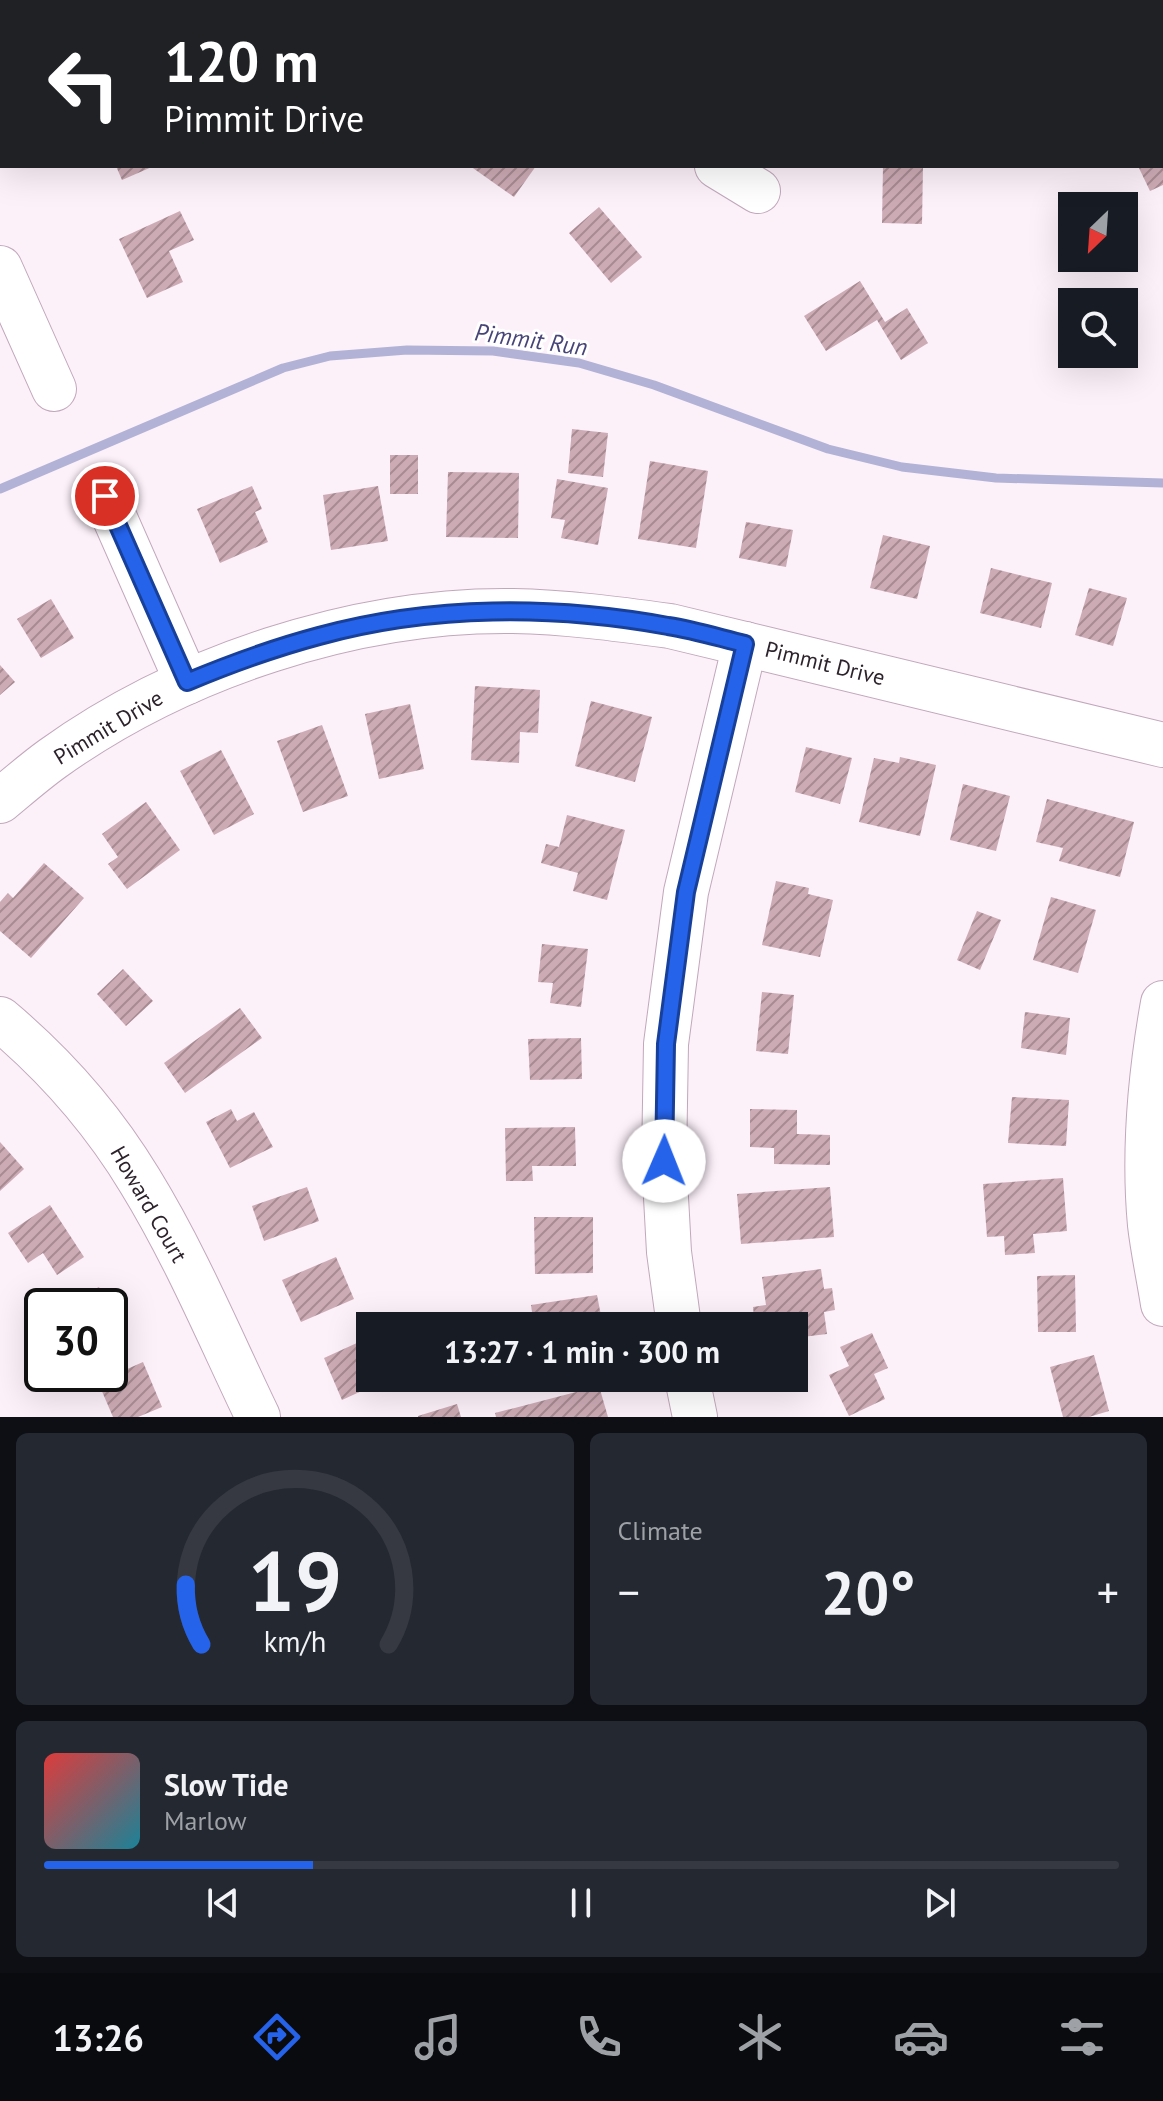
<!DOCTYPE html>
<html lang="en">
<head>
<meta charset="utf-8">
<style>
	body { margin:0; font-family:"PT Sans",sans-serif; background:#242831; color:#f1f3f6; height:100vh; display:flex; flex-direction:column; font-size:30px; white-space:nowrap }
	* { box-sizing:border-box; margin:0 }
	p { font-size:26px; color:#9ea1a6 }
	.icon { flex:none; width:44px; height:44px; fill:none; stroke:currentColor; stroke-width:2; stroke-linecap:round; stroke-linejoin:round }
	.map { position:relative; height:1417px; overflow:hidden }
	.panel { display:flex; flex-direction:column; gap:16px; padding:16px; background:#0d0f14; flex:1 }
	.panel>* { flex:none }
	.banner { position:absolute; left:0px; top:0px; width:1164px; height:168px; box-shadow:0 8px 32px #0002; background:#202124; color:#fff; overflow:hidden }
	.needle { width:52px; rotate:205deg }
	.fabs { position:absolute; left:1058px; top:192px; display:grid; gap:16px }
	.fabs a { display:grid; place-items:center; width:80px; height:80px; border-radius:0px; background:#171b24; box-shadow:0 8px 32px #0002; font-size:40px }
	.speed { position:absolute; left:24px; top:1288px; display:flex; gap:16px; font-size:40px; font-weight:700; text-align:center }
	.speed>* { display:grid; place-content:center; width:104px; height:104px; border-radius:50%; background:#171b24; box-shadow:0 8px 32px #0002; line-height:1 }
	.speed .limit { border:4px solid #111; border-radius:12px; background:#fff; color:#111 }
	.pin { position:absolute; display:grid; place-items:center; width:68px; height:68px; color:#fff; margin:-34px; border:4px solid #fff; border-radius:50%; box-shadow:0 2px 8px #0007 }
	.me { position:absolute; width:88px; margin:-44px; rotate:1deg; stroke-linejoin:round; filter:drop-shadow(0 0 6px #0008) }
	.turn { display:flex; align-items:center; gap:28px; height:168px; padding:0 32px; font-size:36px }
	.turn .icon { width:104px; height:104px; stroke-width:2.5 }
	.turn b { display:block; font-size:56px; line-height:68px }
	.big { font-size:60px; font-weight:700; line-height:1.1 }
	.panel .tile { flex:1; display:flex; flex-direction:column; justify-content:center; gap:12px; min-width:0; padding:0 28px; border-radius:12px; background:#242831 }
	.panel .dial { align-items:center; gap:0 }
	.dial svg { height:208px; overflow:visible; fill:none; stroke:#363941; stroke-width:7; stroke-linecap:round; text-anchor:middle }
	.dial text { fill:#f1f3f6; stroke:none }
	.song { display:flex; align-items:center; gap:24px }
	.cover { width:96px; height:96px; border-radius:12px; background:linear-gradient(135deg,hsl(0 70% 55%),hsl(190 70% 35%)) }
	.played { height:8px; border-radius:4px; background:linear-gradient(90deg,#2563eb 25%,#363941 25%) }
	.keys { display:flex; justify-content:space-around; direction:ltr }
	.heat { display:flex; justify-content:space-between; align-items:center; font-size:44px; direction:ltr }
	.panel .tiles { flex:1; display:grid; gap:16px; grid-template-columns:1fr 1fr }
	.tile:last-child { grid-column:span 2 }
	.trip { position:absolute; left:356px; top:1312px; width:452px; height:80px; border-radius:0px; background:#171b24; box-shadow:0 8px 32px #0002; font-weight:700; line-height:80px; text-align:center }
	.tabs { display:flex; height:128px; justify-content:space-around; align-items:center; background:#090b0e; color:#9ea1a6 }
	.tabs .icon { width:56px; height:56px }
	.tabs .active { color:#2563eb }
	.tabs b { font-size:36px; color:#f1f3f6 }
	.map>svg:first-child { display:block }
	.lines { fill:none; stroke-linecap:round; stroke-linejoin:round }
	.stream { stroke:#b1b2d6; stroke-width:9 }
	.building { fill:url(#building-hatch) }
	.minor-casing { stroke:#c2a7bc; stroke-width:46 }
	.minor { stroke:#fff; stroke-width:44 }
	.route-casing { stroke:#184099; stroke-width:20 }
	.route { stroke:#2563eb; stroke-width:14 }
	.labels { text-anchor:middle; stroke-width:6; stroke-linejoin:round; paint-order:stroke }
	.street-label { font-size:22px; fill:#2d232b; stroke:#fff }
	.water-label { font-size:24px; font-style:italic; fill:#474577; stroke:#fff }
</style>
</head>
<body>
<div class="map">
<svg width="1163" height="1417" viewBox="0 0 1163 1417">
	<defs>
		<pattern id="building-hatch" width="6" height="6" patternUnits="userSpaceOnUse" patternTransform="scale(2)"><rect width="6" height="6" fill="#cdabb5"/><path d="M-1 1l2-2M0 6l6-6M5 7l2-2" fill="none" stroke="#a78b93"/></pattern>
	</defs>
	<rect width="100%" height="100%" fill="#fcf0f9"/>
	<g class="lines">
		<!-- stream -->
		<path class="stream" d="M0 489 283 368 330 356 407 350 493 351 579 363 654 385 828 449 902 467 996 478 1163 483"/>
	</g>
	<!-- building -->
	<g class="building">
		<path d="M116 166H154L122 180Z"/>
		<path d="M470 166H536L514 197Z"/>
		<path d="M883 166H923L922 224 882 223Z"/>
		<path d="M1138 166H1163V185L1150 191Z"/>
		<path d="M599 207 642 257 611 283 569 233Z"/>
		<path d="M180 211 194 240 169 251 183 282 147 298 119 239Z"/>
		<path d="M860 281 885 322 907 308 928 343 901 360 877 320 826 351 804 316Z"/>
		<path d="M572 429 608 433 603 477 568 473Z"/>
		<rect x="390" y="455" width="28" height="39"/>
		<path d="M650 461 708 471 696 548 638 539Z"/>
		<path d="M448 472 519 473 518 538 446 537Z"/>
		<path d="M557 479 608 488 598 545 561 538 565 520 551 518Z"/>
		<path d="M252 486 262 509 255 512 268 542 220 563 197 509Z"/>
		<path d="M378 486 388 541 331 550 323 495Z"/>
		<path d="M746 522 793 530 786 567 739 558Z"/>
		<path d="M883 535 930 546 917 599 870 588Z"/>
		<path d="M991 568 1052 583 1041 628 980 613Z"/>
		<path d="M1089 588 1127 598 1113 646 1075 635Z"/>
		<path d="M51 599 74 638 41 658 17 619Z"/>
		<path d="M0 665 15 682 0 695Z"/>
		<path d="M475 686 540 690 538 733 520 732 519 763 471 760Z"/>
		<path d="M591 701 652 717 635 782 575 766Z"/>
		<path d="M410 704 424 769 379 779 365 714Z"/>
		<path d="M322 725 348 796 303 812 277 741Z"/>
		<path d="M806 747 852 758 840 804 795 792Z"/>
		<path d="M221 750 254 814 214 835 180 771Z"/>
		<path d="M900 757 936 765 920 836 859 822 874 758 899 763Z"/>
		<path d="M963 784 1010 796 996 851 950 840Z"/>
		<path d="M1047 799 1134 822 1120 877 1059 861 1063 848 1036 842Z"/>
		<path d="M146 802 180 850 127 889 108 864 118 857 102 834Z"/>
		<path d="M567 815 625 830 607 900 573 891 578 873 541 863 546 844 559 847Z"/>
		<path d="M44 863 84 898 31 958 0 931V902L8 893 13 898Z"/>
		<path d="M776 881 809 888 808 894 833 900 820 957 762 945Z"/>
		<path d="M1051 897 1096 910 1078 973 1033 960Z"/>
		<path d="M977 911 1001 920 980 970 957 960Z"/>
		<path d="M542 944 588 949 581 1007 550 1003 553 983 538 982Z"/>
		<path d="M123 969 153 1001 126 1026 97 994Z"/>
		<path d="M762 992 794 995 788 1054 756 1051Z"/>
		<path d="M240 1008 262 1038 185 1093 164 1063Z"/>
		<path d="M1025 1012 1070 1018 1066 1055 1021 1048Z"/>
		<path d="M581 1038 582 1079 530 1080 528 1039Z"/>
		<path d="M1012 1097 1069 1100 1066 1146 1008 1143Z"/>
		<path d="M231 1109 237 1121 254 1112 273 1147 230 1168 206 1122Z"/>
		<path d="M750 1109 797 1110V1134L830 1135V1165L774 1164V1148L750 1147Z"/>
		<path d="M575 1127 576 1166H532L533 1181H506L505 1128Z"/>
		<path d="M0 1142 24 1169 0 1191Z"/>
		<path d="M1063 1178 1067 1231 1033 1234 1035 1253 1005 1255 1004 1236 987 1237 983 1184Z"/>
		<path d="M307 1187 319 1221 264 1241 252 1206Z"/>
		<path d="M830 1187 834 1237 741 1244 737 1194Z"/>
		<path d="M50 1205 84 1257 57 1275 43 1253 28 1263 8 1233Z"/>
		<path d="M534 1217H593V1273L535 1274Z"/>
		<path d="M336 1257 354 1299 301 1322 282 1280Z"/>
		<path d="M821 1269 824 1289 832 1288 835 1310 824 1312 827 1334 794 1338V1326H755L753 1307 766 1305 762 1277Z"/>
		<path d="M1075 1275 1076 1332H1038L1037 1276Z"/>
		<path d="M99 1287 108 1306H59Z"/>
		<path d="M597 1295 603 1326H534L531 1305Z"/>
		<path d="M872 1333 888 1368 874 1374 885 1399 849 1416 829 1375 849 1366 840 1347Z"/>
		<path d="M370 1337V1378H377L379 1383 342 1400 324 1358Z"/>
		<path d="M1094 1355 1109 1411 1089 1417H1063L1050 1367Z"/>
		<path d="M143 1362 162 1407 138 1417H113L98 1382Z"/>
		<path d="M599 1386 608 1417H496L495 1413Z"/>
		<path d="M457 1404 461 1417H418V1416Z"/>
	</g>
	<g class="lines">
		<!-- minor casing -->
		<g class="minor-casing">
			<g id="minor">
				<path d="M481 0 483 2"/>
				<path d="M717 166 758 191"/>
				<path d="M0 268 54 389"/>
				<path d="M105 496 187 682"/>
				<path d="M0 801C17 787 34 772 52 759 180 667 355 609 513 611 566 612 618 619 670 626L1163 745"/>
				<path d="M1163 1003C1150 1076 1143 1150 1150 1225 1153 1251 1159 1278 1163 1304"/>
				<path d="M0 1019C55 1065 103 1120 140 1181 186 1256 220 1338 258 1417"/>
				<path d="M679 1326 669 1252 664 1161 666 1044 686 892 745 644"/>
				<path d="M687 1378 695 1417"/>
			</g>
		</g>
		<!-- minor -->
		<use href="#minor" class="minor"/>
	</g>
	<g class="lines">
		<!-- route casing -->
		<g class="route-casing">
			<path id="route" d="M105 496 187 682C230 664 274 648 319 636 432 605 553 605 668 626 694 630 720 638 745 644L686 892 666 1044 664 1161"/>
		</g>
		<!-- route -->
		<use href="#route" class="route"/>
	</g>
	<g class="labels">
		<!-- street labels -->
		<g class="street-label">
			<text transform="translate(825 663) rotate(14)" y="8">Pimmit Drive</text>
			<text transform="translate(108 727) rotate(-31)" y="8">Pimmit Drive</text>
			<text transform="translate(149 1204) rotate(60)" y="8">Howard Court</text>
		</g>
		<!-- water labels -->
		<g class="water-label">
			<text transform="translate(531 340) rotate(8)" y="8">Pimmit Run</text>
		</g>
	</g>
</svg>
<div class="fabs">
<a><svg class="needle" viewBox="-14 -14 28 28"><path d="M0-13l5 13h-10z" fill="#e53935"/><path d="M0 13l5-13h-10z" fill="#9ea1a6"/></svg></a>
<a><svg class="icon" aria-label="search" viewBox="0 0 24 24"><circle cx="10" cy="10" r="6"/><path d="M15 15l6 6"/></svg></a>
</div>
<div class="speed"><div class="limit">30</div></div>
<div class="pin" style="left:105px;top:496px;background:#d93025"><svg class="icon" aria-label="arrive" viewBox="0 0 24 24"><path d="M6 21V4h12l-3 4 3 4H6"/></svg></div>
<svg class="me" style="left:664px;top:1161px" viewBox="-20 -20 40 40"><circle r="19" fill="#fff"/><path d="M0-13L10 11 0 6-10 11z" fill="#2563eb"/></svg>
<div class="trip">13:27 · 1 min · 300 m</div>
<div class="banner">
<div class="turn"><svg class="icon" aria-label="left" viewBox="0 0 24 24"><path d="M17 20v-9H6M10 6l-5 5 5 5"/></svg><div><b>120 m</b>Pimmit Drive</div></div>
</div>
</div>
<section class="panel">
<div class="tiles">
<div class="tile dial"><svg viewBox="0 0 100 80">
<path d="M14 69A42 42 0 1 1 86 69"/>
<path d="M14 69A42 42 0 0 1 8 46" stroke="#2563eb"/>
<text x="50" y="56" font-size="32" font-weight="700">19</text>
<text x="50" y="72" font-size="11">km/h</text>
</svg></div>
<div class="tile"><p>Climate</p>
<div class="heat"><a>−</a><b class="big">20°</b><a>+</a></div>
</div>
<div class="tile">
<div class="song"><i class="cover"></i><div><b>Slow Tide</b><p>Marlow</p></div></div>
<div class="played"></div>
<div class="keys"><svg class="icon" aria-label="previous" viewBox="0 0 24 24"><path d="M18 5L8 12l10 7zM5 5v14"/></svg><svg class="icon" aria-label="pause" viewBox="0 0 24 24"><path d="M8 5v14M16 5v14"/></svg><svg class="icon" aria-label="next" viewBox="0 0 24 24"><path d="M6 5l10 7-10 7zM19 5v14"/></svg></div>
</div>
</div>
</section>
<nav class="tabs">
<b>13:26</b>
<svg class="icon active" aria-label="directions" viewBox="0 0 24 24"><path d="M12 3l9 9-9 9-9-9zM9 14v-3h6M13 9l2 2-2 2"/></svg>
<svg class="icon" aria-label="music" viewBox="0 0 24 24"><path d="M9 18V5l10-2v13"/><circle cx="6" cy="18" r="3"/><circle cx="16" cy="16" r="3"/></svg>
<svg class="icon" aria-label="phone" viewBox="0 0 24 24"><path d="M5 4h4l2 5-3 2q2 4 5 5l2-3 5 2v4C11 20 4 13 5 4z"/></svg>
<svg class="icon" aria-label="climate" viewBox="0 0 24 24"><path d="M12 3v18M4 7l16 10M4 17L20 7"/></svg>
<svg class="icon" aria-label="car" viewBox="0 0 24 24"><path d="M5 17H2v-5l4-1 3-4h7l3 4 3 1v5h-3M9 17h6M6 11h13"/><circle cx="7" cy="17" r="2"/><circle cx="17" cy="17" r="2"/></svg>
<svg class="icon" aria-label="filters" viewBox="0 0 24 24"><path d="M4 7h16M4 17h16"/><circle cx="9" cy="7" r="2"/><circle cx="15" cy="17" r="2"/></svg>
</nav>
</body>
</html>
